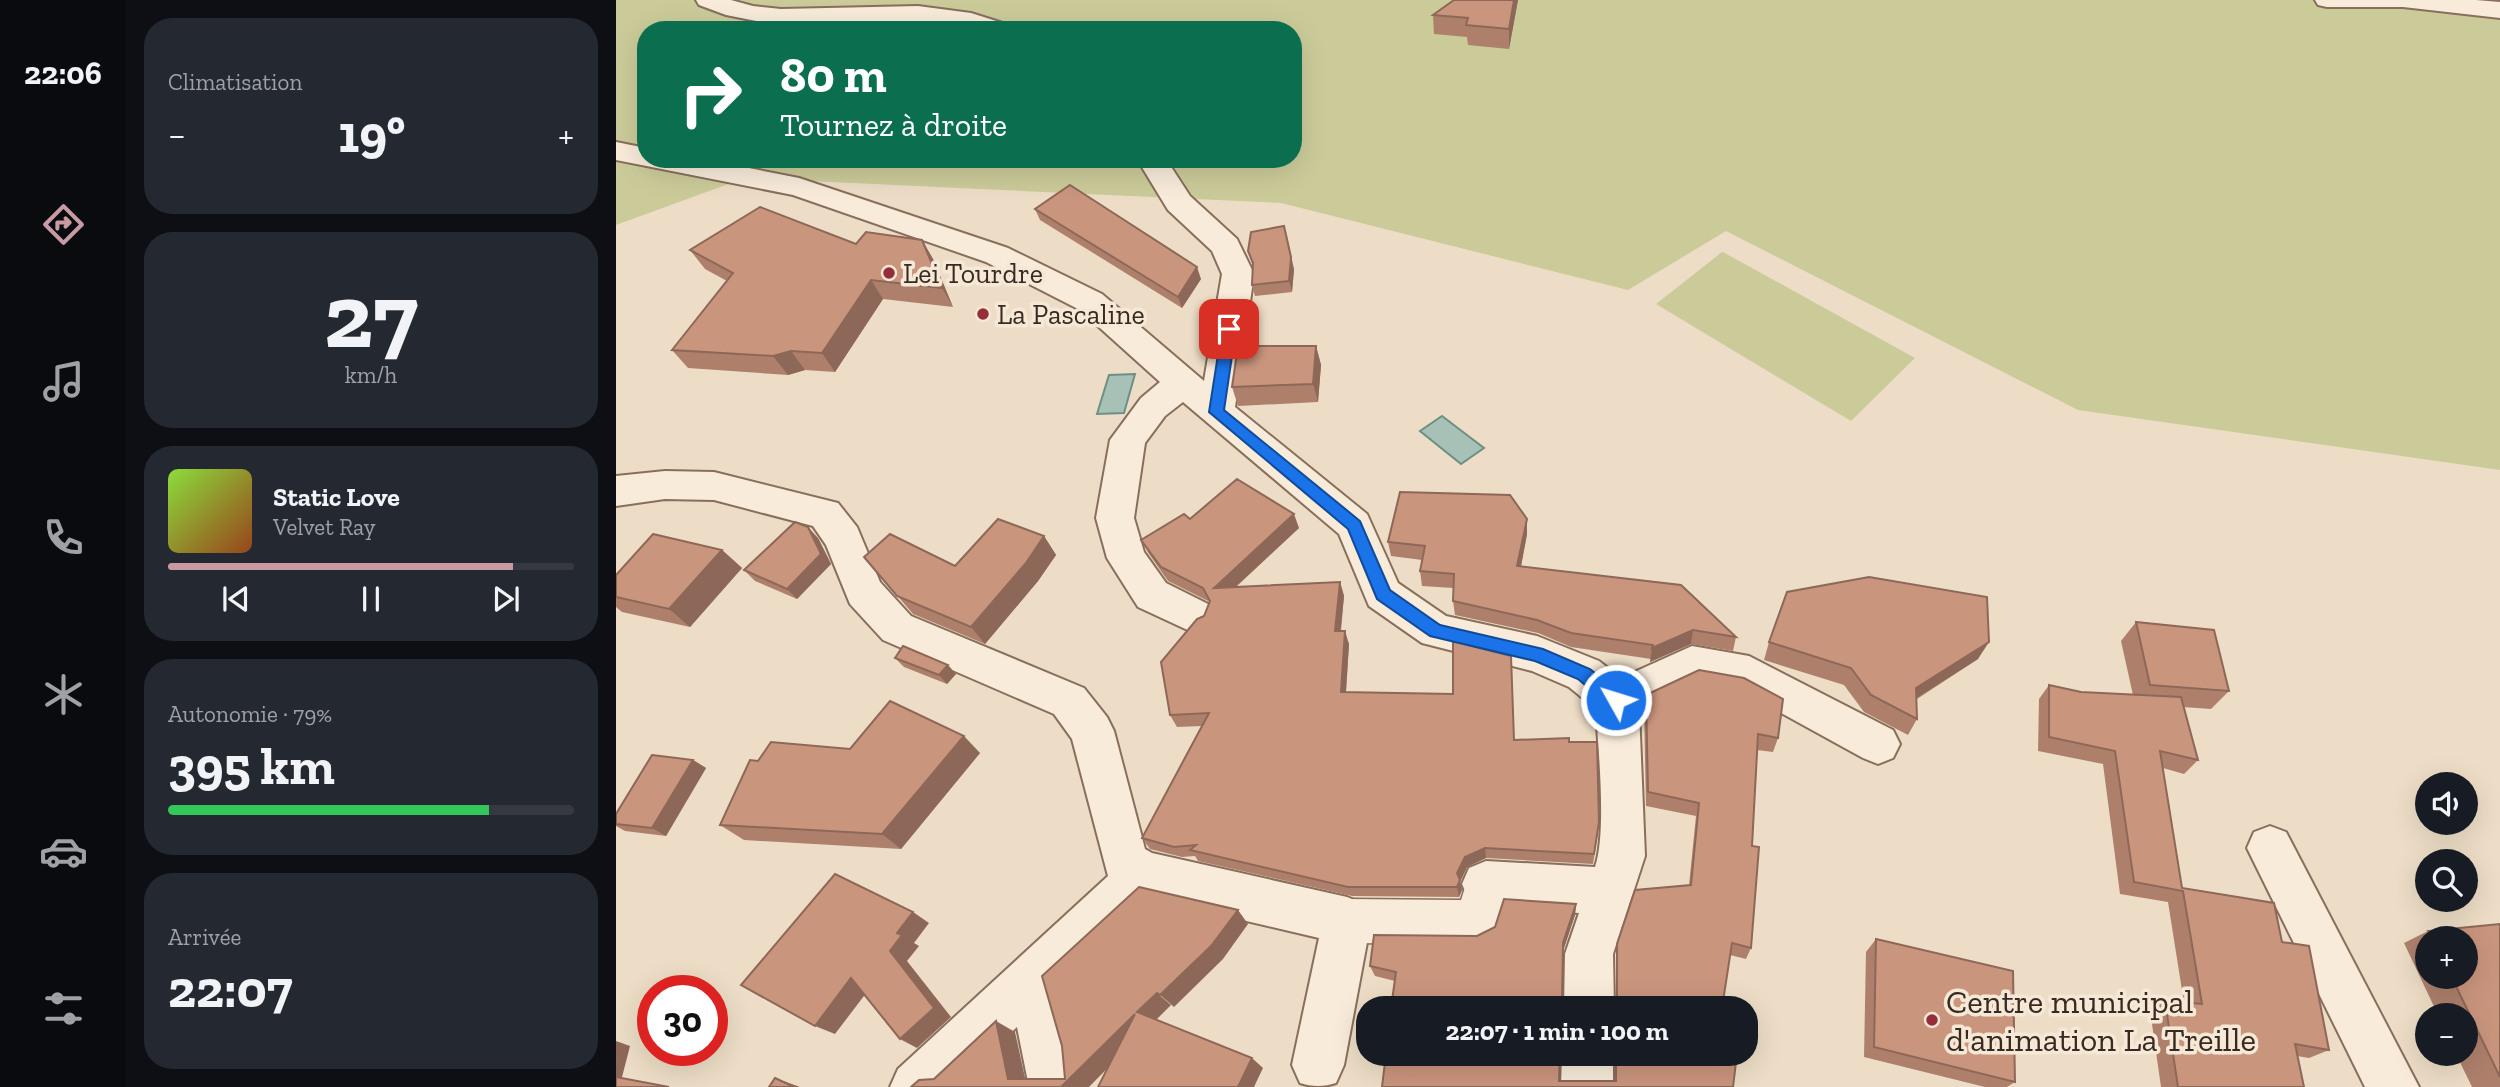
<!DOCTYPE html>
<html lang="fr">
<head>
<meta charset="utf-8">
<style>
	body { margin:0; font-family:"Zilla Slab",serif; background:#242831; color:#f1f3f6; height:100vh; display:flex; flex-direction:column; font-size:26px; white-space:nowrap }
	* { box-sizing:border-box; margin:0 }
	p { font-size:23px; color:#9ea1a6 }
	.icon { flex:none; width:38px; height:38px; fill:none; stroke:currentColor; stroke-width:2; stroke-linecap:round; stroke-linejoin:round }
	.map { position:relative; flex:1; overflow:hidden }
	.details { display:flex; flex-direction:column; gap:18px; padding:18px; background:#0d0f14; width:490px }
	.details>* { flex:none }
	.hud { position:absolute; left:21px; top:21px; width:665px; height:147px; border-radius:28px; box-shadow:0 7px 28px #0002; background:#0b6e4f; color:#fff; overflow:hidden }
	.buttons { position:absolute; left:1799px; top:772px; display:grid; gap:14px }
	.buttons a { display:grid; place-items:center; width:63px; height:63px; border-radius:50%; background:#171b24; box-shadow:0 7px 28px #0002; font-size:35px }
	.speed { position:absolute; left:21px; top:975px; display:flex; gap:14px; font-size:35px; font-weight:700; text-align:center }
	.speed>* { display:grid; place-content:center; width:91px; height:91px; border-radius:50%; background:#171b24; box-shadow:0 7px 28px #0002; line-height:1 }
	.speed .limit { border:10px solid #d22; background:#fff; color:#111 }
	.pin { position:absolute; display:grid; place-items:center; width:60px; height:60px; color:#fff; margin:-30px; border-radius:14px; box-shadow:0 4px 10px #0006 }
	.me { position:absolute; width:77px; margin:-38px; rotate:309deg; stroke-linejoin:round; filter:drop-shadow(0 0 5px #0008) }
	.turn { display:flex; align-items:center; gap:24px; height:147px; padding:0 28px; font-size:32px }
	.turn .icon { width:91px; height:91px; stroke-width:2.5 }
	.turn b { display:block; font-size:49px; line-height:60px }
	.big { font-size:52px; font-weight:700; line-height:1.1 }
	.details .tile { flex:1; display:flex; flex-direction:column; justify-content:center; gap:10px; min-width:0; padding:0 24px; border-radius:28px; background:#242831 }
	.details .dial { align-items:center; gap:0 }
	.dial b { font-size:91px; line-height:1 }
	.song { display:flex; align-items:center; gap:21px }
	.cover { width:84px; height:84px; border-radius:10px; background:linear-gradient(135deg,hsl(90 70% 55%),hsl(20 70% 35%)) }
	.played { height:7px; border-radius:4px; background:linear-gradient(90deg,#c89aa1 85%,#363941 85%) }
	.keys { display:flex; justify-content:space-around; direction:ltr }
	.heat { display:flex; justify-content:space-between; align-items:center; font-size:38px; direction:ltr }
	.charge { height:10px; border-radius:5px; background:linear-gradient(90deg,#34c759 79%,#363941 0) }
	.trip { position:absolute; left:740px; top:996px; width:402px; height:70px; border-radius:28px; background:#171b24; box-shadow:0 7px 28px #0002; font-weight:700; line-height:70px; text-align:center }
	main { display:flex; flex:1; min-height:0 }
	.tabs { display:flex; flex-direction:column; width:126px; justify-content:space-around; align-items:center; background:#090b0e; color:#9ea1a6 }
	.tabs .icon { width:49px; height:49px }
	.tabs .on { color:#c89aa1 }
	.tabs b { font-size:32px; color:#f1f3f6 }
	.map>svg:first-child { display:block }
	.green { fill:#cbcb9a; fill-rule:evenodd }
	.water { fill:#a8c1b7; stroke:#6e8f83; stroke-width:2 }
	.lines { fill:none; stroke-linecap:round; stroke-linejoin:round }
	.pedestrian-casing { stroke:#886f5c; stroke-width:3 }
	.minor-casing { stroke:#886f5c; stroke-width:4 }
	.pedestrian { fill:#f8ebda; fill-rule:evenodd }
	.minor { fill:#f8ebda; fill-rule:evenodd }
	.wall { fill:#ae806c; fill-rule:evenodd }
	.shaded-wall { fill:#8d6858 }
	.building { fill:#ca957d; stroke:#8d6858; stroke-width:2 }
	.route { fill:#1a73e8; stroke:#114b97; stroke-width:2 }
	.poi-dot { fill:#952e3a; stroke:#f5e8d6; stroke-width:2.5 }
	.labels { text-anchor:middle; stroke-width:7; stroke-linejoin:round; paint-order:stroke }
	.poi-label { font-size:28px; fill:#392920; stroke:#f5e8d6; text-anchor:start }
	.near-poi-label { font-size:33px; fill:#392920; stroke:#f5e8d6; text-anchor:start }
</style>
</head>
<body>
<main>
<nav class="tabs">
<b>22:06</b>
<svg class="icon on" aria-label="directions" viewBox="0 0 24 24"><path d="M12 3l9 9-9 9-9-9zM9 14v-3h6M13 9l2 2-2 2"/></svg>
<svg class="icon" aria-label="music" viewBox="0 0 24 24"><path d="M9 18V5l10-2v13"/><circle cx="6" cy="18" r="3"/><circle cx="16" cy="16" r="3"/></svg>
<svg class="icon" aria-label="phone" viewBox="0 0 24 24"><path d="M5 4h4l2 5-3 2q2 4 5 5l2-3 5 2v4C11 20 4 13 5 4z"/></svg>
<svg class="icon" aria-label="climate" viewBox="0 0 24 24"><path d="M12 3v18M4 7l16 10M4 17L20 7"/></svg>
<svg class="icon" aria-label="car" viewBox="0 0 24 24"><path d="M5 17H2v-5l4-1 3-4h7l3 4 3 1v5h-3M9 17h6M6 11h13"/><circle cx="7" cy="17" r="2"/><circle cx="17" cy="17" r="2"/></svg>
<svg class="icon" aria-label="filters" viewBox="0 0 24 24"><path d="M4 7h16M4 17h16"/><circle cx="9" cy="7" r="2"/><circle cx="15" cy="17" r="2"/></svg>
</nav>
<section class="details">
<div class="tile"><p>Climatisation</p>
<div class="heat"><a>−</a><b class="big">19°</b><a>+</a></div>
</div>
<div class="tile dial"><b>27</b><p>km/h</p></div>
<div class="tile">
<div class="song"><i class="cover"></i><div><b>Static Love</b><p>Velvet Ray</p></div></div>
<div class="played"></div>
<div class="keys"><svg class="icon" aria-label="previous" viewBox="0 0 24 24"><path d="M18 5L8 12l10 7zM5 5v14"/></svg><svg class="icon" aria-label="pause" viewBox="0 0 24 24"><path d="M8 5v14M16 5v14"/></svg><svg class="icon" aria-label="next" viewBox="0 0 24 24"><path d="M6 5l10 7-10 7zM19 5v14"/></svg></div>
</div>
<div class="tile"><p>Autonomie · 79%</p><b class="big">395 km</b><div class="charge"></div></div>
<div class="tile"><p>Arrivée</p><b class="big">22:07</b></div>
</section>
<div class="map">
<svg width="1884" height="1087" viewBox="0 0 1884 1087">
	<rect width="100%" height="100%" fill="#edddc6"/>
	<!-- green -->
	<g class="green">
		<path d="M0 0H1884V470L1462 410 1110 231 1012 290 665 203 129 178 0 225ZM30 30H677V159H30Z"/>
		<path d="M1106 252H1107L1299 358 1235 421 1040 304Z"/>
	</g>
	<!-- water -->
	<g class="water">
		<path d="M519 374 508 413 481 414 493 375Z"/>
		<path d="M826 416 868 448 845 464 804 431Z"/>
	</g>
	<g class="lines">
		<!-- pedestrian casing -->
		<g class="pedestrian-casing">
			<path id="pedestrian" d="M870 863 885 869C894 891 888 915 878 937L863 944 731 943 716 936 709 921 716 906 731 899 845 900 855 869Z"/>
		</g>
		<!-- minor casing -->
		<g class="minor-casing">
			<g id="minor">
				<path d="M80 0H115L137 6 165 9 302 6 355 13 393 25 397 30H357L302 21 155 24 110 15 83 5Z"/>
				<path d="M1699 0H1860L1884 2V18L1787 7H1711L1702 5Z"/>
				<path d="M0 142 30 148V159H87L183 178 392 248 486 294 588 381 606 274 596 251 552 210 521 159H550L574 196 621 239 638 274 619 407 751 514 782 583 830 616 921 636 983 661 1005 678 1076 646 1133 656 1277 730 1284 744 1277 758 1262 764 1247 758 1125 691 1079 683 1023 710 1029 856 997 954 998 1008H948L949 954 963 913 870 907 853 900 846 884 853 868 870 861 979 867C991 832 982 748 980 709L953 687 916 671 806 643 753 606 723 534 567 402 549 416 529 443 518 518 528 552 550 583 592 604 598 616 592 628 578 633 522 607 491 558 480 518 494 440 525 398 544 382 464 310 370 262 177 195 0 160Z"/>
				<path d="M49 471 98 472 222 503 241 527 264 582 295 616 468 688 491 717 498 731 529 849 536 853 731 897 748 904 755 921 728 1065 720 1083C708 1087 696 1087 684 1083L676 1065 703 938 536 899 441 988 461 1058 465 1087H413L401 1027 338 1087H274L282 1069 492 876 456 739 438 714 267 640 234 604 210 545 197 526 98 500 49 499 0 506V476Z"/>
				<path d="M1654 826 1670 832 1803 1087H1749L1631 848 1638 832Z"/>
				<path d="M946 1054H997V1087H945Z"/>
			</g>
		</g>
		<!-- pedestrian -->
		<use href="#pedestrian" class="pedestrian"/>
		<!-- minor -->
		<use href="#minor" class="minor"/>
	</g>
	<!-- wall -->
	<g class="wall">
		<path d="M838 0H902L893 49 852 45 851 37 818 34 817 15Z"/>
		<path d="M419 209 585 279 566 308 424 220Z"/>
		<path d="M306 240 317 259 337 307 267 299 219 372 189 370 172 375 72 368 56 350 111 281 89 269 74 250 240 244Z"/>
		<path d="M632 251 678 269 676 292 639 296 636 285 637 266Z"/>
		<path d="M700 346 705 365 702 402 622 406 616 387Z"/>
		<path d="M574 519 683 528 620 587 724 582 728 596 725 631 733 644 730 692 898 740 953 742 982 833 977 864 870 858 851 867 844 882 846 890 843 897 736 896 582 861 579 856 566 857 534 849 526 838 586 726 561 727 554 715 588 616 594 602 552 581 533 554 525 540Z"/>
		<path d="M911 519V534L905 567 1120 637 1117 651 1075 644 1034 662 1035 659 955 647 922 633 839 615 837 601V588L806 586 804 571 806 560 775 556 772 542Z"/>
		<path d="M428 536 440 555 422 581 369 644 297 614 248 557 339 566Z"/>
		<path d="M202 538 215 564 181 599 139 581 128 570Z"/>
		<path d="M106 550 126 568 74 627 6 612 0 607V575Z"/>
		<path d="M1520 622 1613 691 1595 709 1567 707 1582 760 1568 774 1547 768 1566 888 1666 942 1713 1050 1693 1058 1681 1056 1688 1087H1545L1534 1010 1549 1001 1568 1003 1552 902 1504 894 1487 764 1422 751 1423 699 1433 685 1465 692 1517 695 1505 641Z"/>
		<path d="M1153 642 1362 659 1301 699V719L1292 735 1248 712 1228 685 1148 660Z"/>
		<path d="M279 658 340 674 331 684 288 667Z"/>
		<path d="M1030 695 1162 738 1157 752 1141 750 1136 846 1135 948 1130 959 1114 955 1106 1008H775L779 981 759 976 754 966 861 936 960 904 959 915 946 954V1000H1000V954L1001 944 1073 885 1080 816 1030 806 1028 710Z"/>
		<path d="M234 749 364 753 285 849 128 840 104 825 142 761Z"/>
		<path d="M77 760 90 768 50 836 9 831 0 826V814Z"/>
		<path d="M1884 924V1087H1856L1840 1054H1850V1015H1822L1788 943 1812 931ZM1811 938H1850V976H1811Z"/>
		<path d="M1260 939 1399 1082 1391 1087H1369L1248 1057 1250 952Z"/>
		<path d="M999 1054H1121L1117 1087H766L943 1081H999Z"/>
	</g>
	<!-- shaded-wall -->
	<g class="shaded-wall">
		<path d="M898 0H902L893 49V29Z"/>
		<path d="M671 237 678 269 676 292 673 281Z"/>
		<path d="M306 240 317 259 337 307 326 288Z"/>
		<path d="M581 267 585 279 566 308 562 297Z"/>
		<path d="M255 280 267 299 219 372 206 353Z"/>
		<path d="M700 346 705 365 702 402 697 384Z"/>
		<path d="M175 351 189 370 172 375 157 356Z"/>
		<path d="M678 514 683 528 604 601 598 588Z"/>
		<path d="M911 519V534L902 581 901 566Z"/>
		<path d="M192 527 202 538 215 564 181 599 171 589Z"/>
		<path d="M428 536 440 555 422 581 369 644 355 627Z"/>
		<path d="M106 550 126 568 74 627 53 609Z"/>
		<path d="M724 582 728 596 723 645 719 631Z"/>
		<path d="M1077 630 1075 644 1034 662 1036 648Z"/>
		<path d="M729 631 733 644 729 705 725 692Z"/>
		<path d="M1373 642 1362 659 1291 704 1300 688Z"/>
		<path d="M332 665 340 674 331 684 323 675Z"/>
		<path d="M348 736 364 753 285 849 266 834Z"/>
		<path d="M77 760 90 768 50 836 36 828Z"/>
		<path d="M869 848 870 858 851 867 844 882 846 890 843 897 841 887V873L849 857Z"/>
		<path d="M960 904 959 915 946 954 947 943Z"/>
		<path d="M622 910 632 924 607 959 558 1007 544 995Z"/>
		<path d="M297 912 313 923 298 943 303 946 291 961 335 1017 301 1048 284 1039 274 951 281 933Z"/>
		<path d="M235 978 254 988 219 1034 199 1026Z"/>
		<path d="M541 993 555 1005 536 1024 521 1012Z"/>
		<path d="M519 1014 533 1026 473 1087H445Z"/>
		<path d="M380 1021 399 1032 411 1087 392 1079Z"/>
		<path d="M0 1041 14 1046 5 1081 0 1080Z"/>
		<path d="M636 1058 647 1068 638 1087H622Z"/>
		<path d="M159 1078 184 1087H178Z"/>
	</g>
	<!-- building -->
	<g class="building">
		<path d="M838 0H898L893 29 850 25 852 18 817 15Z"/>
		<path d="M454 185 581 267 562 297 419 209Z"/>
		<path d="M144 207 240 244 250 232 306 240 326 288 255 280 206 353 175 351 157 356 56 350 117 273 74 250Z"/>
		<path d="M668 226 675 257 673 281 636 285 637 263 632 251 635 232Z"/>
		<path d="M622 346H700L697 384 616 387Z"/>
		<path d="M621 479 678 514 598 588 724 582 719 631H729L725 692 837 694V641L895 656 898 740 953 738V742H981L983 822 978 854 869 848 849 857 841 873 844 880 841 887H732L574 850 580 845 558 847 526 838 593 713 554 715 545 662 581 619 588 616 594 601 587 588 545 567 525 540 568 514 574 519Z"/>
		<path d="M784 492 894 495 911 519 901 566 1065 585 1120 637 1077 630 1036 648 1037 645 955 633 921 620 837 601 838 574 804 571 809 546 772 542Z"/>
		<path d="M382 519 428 536 410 563 355 627 281 596 248 557 274 534 339 566Z"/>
		<path d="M179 522 192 527 205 554 171 589 128 570Z"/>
		<path d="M37 534 106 550 53 609 0 597V575Z"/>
		<path d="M1253 577 1371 597 1373 642 1300 688 1301 719 1255 695 1235 668 1153 642 1171 592Z"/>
		<path d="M1520 622 1598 630 1613 691 1534 685Z"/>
		<path d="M287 646 332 665 323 675 279 658Z"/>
		<path d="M1083 670 1128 678 1167 699 1162 738 1142 734 1136 846 1143 847 1135 948 1116 943 1106 1008H775L780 972 754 966 758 935 861 936 879 927 888 899 960 904 947 943 946 1000H1001V944L1019 890 1075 885 1083 803 1032 792 1030 695Z"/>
		<path d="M1433 685 1465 692 1565 697 1582 760 1544 751 1566 888 1658 903 1666 942 1693 946 1713 1050 1679 1044 1688 1087H1562L1549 1001 1586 1004 1567 891 1518 882 1499 751 1433 737Z"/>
		<path d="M274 701 348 736 266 834 104 825 134 760 142 761 155 742 234 749Z"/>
		<path d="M36 755 77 760 36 828 0 824V814Z"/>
		<path d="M219 874 297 912 281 933 286 935 274 951 318 1008 284 1039 235 978 199 1026 125 985Z"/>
		<path d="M523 887 622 910 595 946 544 995 541 993 521 1012 636 1058 622 1087H482L519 1014 445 1087H295L303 1080 318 1079 380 1021 392 1079H449L446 1046 426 976Z"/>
		<path d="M1884 924V1077L1835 976H1850V938H1816L1812 931Z"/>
		<path d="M1260 939 1397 971 1399 1082 1258 1047Z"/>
		<path d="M770 1054H944L943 1081H1000V1054H1121L1117 1087H766Z"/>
		<path d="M0 1077 53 1087H0Z"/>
		<path d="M159 1078 178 1087H153Z"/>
	</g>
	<!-- route -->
	<path class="route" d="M613 324 620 329 608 410 744 521 774 590 824 625 927 649 974 669 1007 695 1009 700 1007 706 1000 708 994 706 962 679 919 661 814 636 761 599 732 529 593 412 606 329Z"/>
	<!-- markers -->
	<g class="poi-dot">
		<circle cx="273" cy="273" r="7"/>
		<circle cx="367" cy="314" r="7"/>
		<circle cx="1316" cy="1020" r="7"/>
	</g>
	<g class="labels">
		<!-- poi labels -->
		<g class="poi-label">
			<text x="287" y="283">Lei Tourdre</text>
			<text x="381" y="324">La Pascaline</text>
		</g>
		<!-- near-poi labels -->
		<g class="near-poi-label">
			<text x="1330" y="1013">Centre municipal<tspan x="1330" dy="38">d'animation La Treille</tspan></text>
		</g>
	</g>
</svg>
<div class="buttons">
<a><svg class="icon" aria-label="sound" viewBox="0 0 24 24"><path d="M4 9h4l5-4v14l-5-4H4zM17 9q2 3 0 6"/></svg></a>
<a><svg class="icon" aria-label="search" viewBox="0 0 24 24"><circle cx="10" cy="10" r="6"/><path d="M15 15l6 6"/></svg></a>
<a>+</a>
<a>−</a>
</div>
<div class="speed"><div class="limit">30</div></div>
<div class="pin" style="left:613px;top:329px;background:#d93025"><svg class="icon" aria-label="arrive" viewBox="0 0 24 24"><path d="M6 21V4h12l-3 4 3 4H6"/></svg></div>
<svg class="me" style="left:1000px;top:700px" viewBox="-20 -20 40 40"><circle r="17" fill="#1a73e8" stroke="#fff" stroke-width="3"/><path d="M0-11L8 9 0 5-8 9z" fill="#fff"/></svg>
<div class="trip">22:07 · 1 min · 100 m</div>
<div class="hud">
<div class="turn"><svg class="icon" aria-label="right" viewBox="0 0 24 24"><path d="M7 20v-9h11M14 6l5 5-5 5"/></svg><div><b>80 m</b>Tournez à droite</div></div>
</div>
</div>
</main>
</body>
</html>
